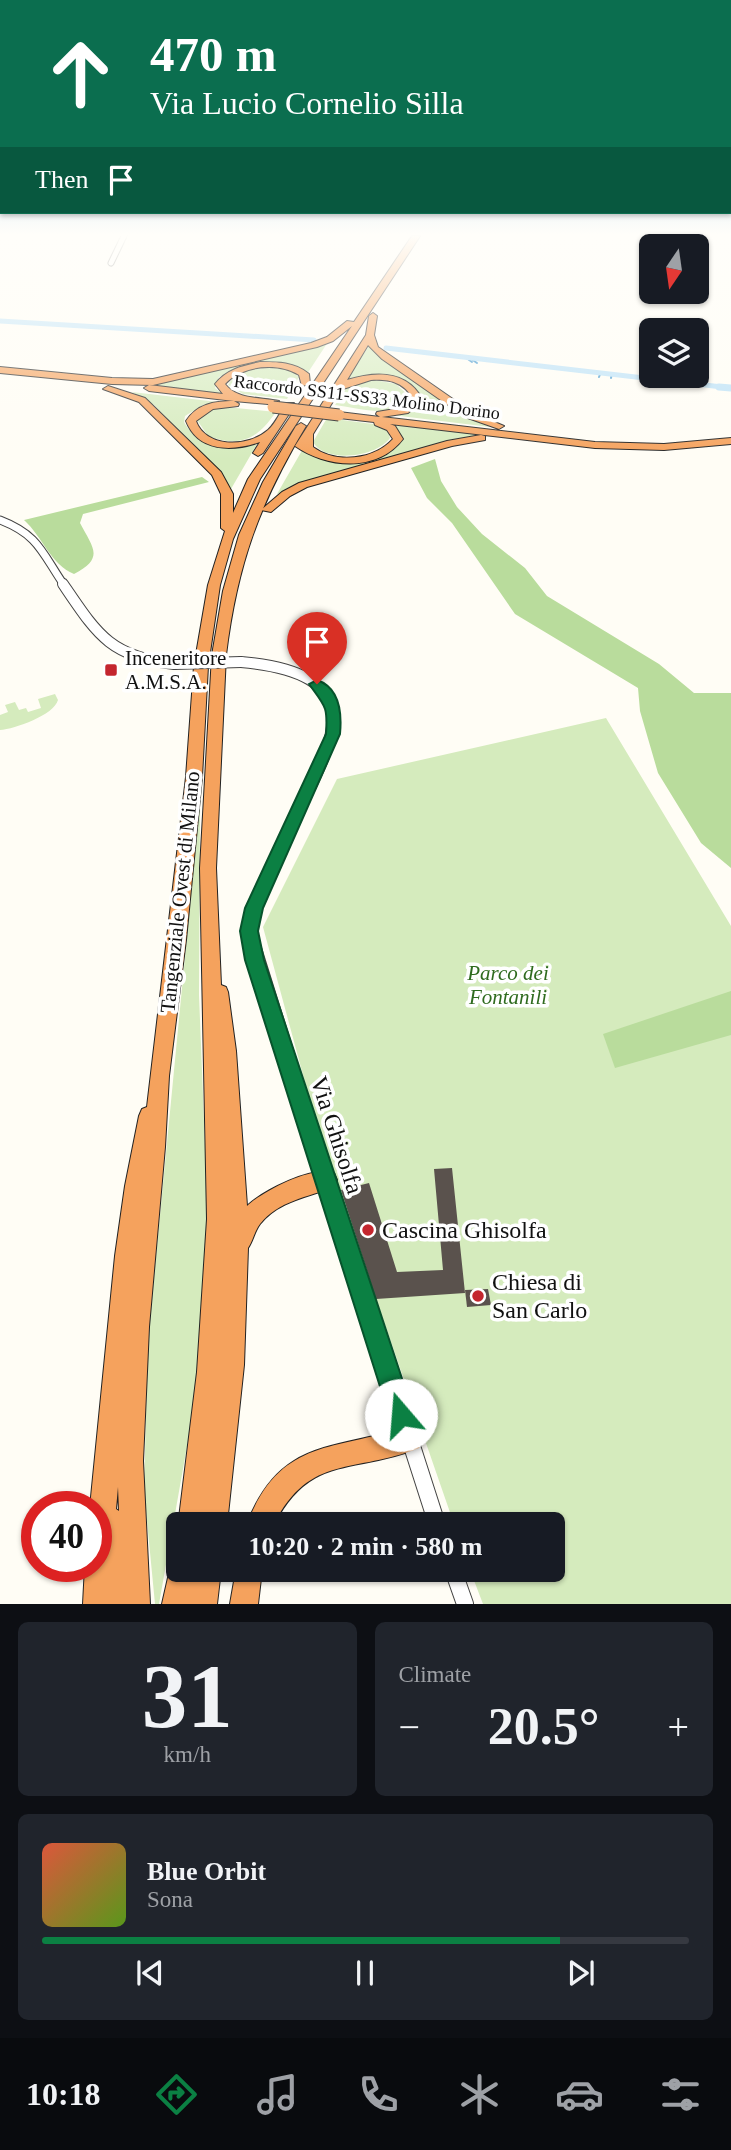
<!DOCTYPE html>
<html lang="en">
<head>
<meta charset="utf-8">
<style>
	body { margin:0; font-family:Georgia,serif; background:#20242c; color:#f1f3f6; height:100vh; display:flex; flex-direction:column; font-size:26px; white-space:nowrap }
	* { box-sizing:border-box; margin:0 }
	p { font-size:23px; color:#9ea1a6 }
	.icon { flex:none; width:38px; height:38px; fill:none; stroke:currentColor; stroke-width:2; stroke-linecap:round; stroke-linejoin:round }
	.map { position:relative; height:1604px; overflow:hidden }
	.sheet { display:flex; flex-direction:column; gap:18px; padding:18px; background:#0d0f14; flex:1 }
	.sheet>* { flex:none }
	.banner { position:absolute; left:0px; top:0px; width:732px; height:214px; box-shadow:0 2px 5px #0004; background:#0b6e4f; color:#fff; overflow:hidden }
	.needle { width:46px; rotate:193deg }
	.buttons { position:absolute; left:639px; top:234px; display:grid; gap:14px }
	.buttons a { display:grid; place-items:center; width:70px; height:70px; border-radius:10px; background:#171b24; box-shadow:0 2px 5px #0004; font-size:35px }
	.speed { position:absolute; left:21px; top:1491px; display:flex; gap:14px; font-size:35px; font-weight:700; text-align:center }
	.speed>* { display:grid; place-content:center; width:91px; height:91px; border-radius:50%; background:#171b24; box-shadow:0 2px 5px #0004; line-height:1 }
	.speed .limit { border:10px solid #d22; background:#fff; color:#111 }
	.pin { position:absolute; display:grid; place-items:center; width:60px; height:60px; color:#fff; margin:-72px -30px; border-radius:50% 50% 50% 0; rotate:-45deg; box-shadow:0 0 7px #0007 }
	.pin .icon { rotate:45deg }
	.me { position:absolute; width:77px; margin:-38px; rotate:342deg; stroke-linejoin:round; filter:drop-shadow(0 0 5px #0008) }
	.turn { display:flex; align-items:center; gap:24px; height:147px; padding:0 35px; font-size:32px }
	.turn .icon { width:91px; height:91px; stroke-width:2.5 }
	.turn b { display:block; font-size:49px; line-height:60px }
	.then { display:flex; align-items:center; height:66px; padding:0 35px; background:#0003; gap:14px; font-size:26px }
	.big { font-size:52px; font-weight:700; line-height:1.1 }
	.sheet .widget { flex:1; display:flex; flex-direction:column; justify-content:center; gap:10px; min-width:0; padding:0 24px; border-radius:10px; background:#20242c }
	.sheet .dial { align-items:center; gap:0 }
	.dial b { font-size:91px; line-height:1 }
	.song { display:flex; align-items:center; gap:21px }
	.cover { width:84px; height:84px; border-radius:10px; background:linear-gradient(135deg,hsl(10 70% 55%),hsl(90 70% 35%)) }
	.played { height:7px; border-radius:4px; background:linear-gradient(90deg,#0b8043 80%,#363941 80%) }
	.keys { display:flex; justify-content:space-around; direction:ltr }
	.heat { display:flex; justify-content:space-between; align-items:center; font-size:38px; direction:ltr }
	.sheet .tiles { flex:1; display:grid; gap:18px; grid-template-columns:1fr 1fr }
	.widget:last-child { grid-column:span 2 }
	.trip { position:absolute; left:166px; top:1512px; width:399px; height:70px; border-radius:10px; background:#171b24; box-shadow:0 2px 5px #0004; font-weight:700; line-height:70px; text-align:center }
	.dock { display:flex; height:112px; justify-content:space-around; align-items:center; background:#090b0e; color:#9ea1a6 }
	.dock .icon { width:49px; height:49px }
	.dock .on { color:#0b8043 }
	.dock b { font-size:32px; color:#f1f3f6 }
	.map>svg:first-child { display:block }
	.green { fill:#d5ebbd }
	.forest { fill:#b9dc9c }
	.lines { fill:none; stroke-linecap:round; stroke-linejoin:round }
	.stream { stroke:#3f96cf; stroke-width:2 }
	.canal-far1 { stroke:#b9e0f7; stroke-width:5 }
	.canal { stroke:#b9e0f7; stroke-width:7 }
	.building { fill:#5a524d }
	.minor-far4-casing { stroke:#444; stroke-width:7 }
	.minor-far3-casing { stroke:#444; stroke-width:9 }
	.minor-far2-casing { stroke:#444; stroke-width:12 }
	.minor-far1-casing { stroke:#444; stroke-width:15 }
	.minor-casing { stroke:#444; stroke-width:18 }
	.highway-casing { stroke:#222; stroke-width:2 }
	.minor-far4 { stroke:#fff; stroke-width:5 }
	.minor-far3 { stroke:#fff; stroke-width:7 }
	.minor-far2 { stroke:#fff; stroke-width:10 }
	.minor-far1 { stroke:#fff; stroke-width:12 }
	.minor { stroke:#fff; stroke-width:16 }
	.highway { fill:#f5a25d; fill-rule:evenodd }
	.minor-bridge-casing { stroke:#444; stroke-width:12; stroke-linecap:butt }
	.highway-bridge-casing { stroke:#222; stroke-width:13; stroke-linecap:butt }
	.minor-bridge { stroke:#fff; stroke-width:10 }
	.highway-bridge { stroke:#f5a25d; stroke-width:11 }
	.route { fill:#0b8043; stroke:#07532c; stroke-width:2 }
	.poi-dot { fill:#c4262e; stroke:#fff; stroke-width:2.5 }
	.labels { text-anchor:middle; stroke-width:7; stroke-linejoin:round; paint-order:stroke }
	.far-street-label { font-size:18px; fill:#111; stroke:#fff }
	.poi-label { font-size:21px; fill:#111; stroke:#fff; text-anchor:start }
	.street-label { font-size:21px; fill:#111; stroke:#fff }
	.park-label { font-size:21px; font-style:italic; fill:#2f6b1f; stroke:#fff }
	.near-street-label { font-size:24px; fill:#111; stroke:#fff }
	.near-poi-label { font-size:24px; fill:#111; stroke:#fff; text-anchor:start }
</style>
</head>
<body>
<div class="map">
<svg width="731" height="1604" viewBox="0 0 731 1604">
	<rect width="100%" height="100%" fill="#fffdf5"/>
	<!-- green -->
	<g class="green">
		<path d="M328 342 307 374 291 365 241 368 219 377 215 388 224 395 140 384Z"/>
		<path d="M369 346 466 416 490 427 392 415 416 407 421 396C404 374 372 373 347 379Z"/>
		<path d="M272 367 289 369 299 377 287 399 243 394 228 385C236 370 256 369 272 367Z"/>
		<path d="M370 379 396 384 411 398C397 420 357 408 335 405L348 386Z"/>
		<path d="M132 392 218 402 203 405 185 416 184 422C199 449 229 449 257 444L231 489 223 476 154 405Z"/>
		<path d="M226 407 276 412C257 439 241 448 208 436L197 420 214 408Z"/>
		<path d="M327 418 373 424 388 431 390 438C377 457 325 464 313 442Z"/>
		<path d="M387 423 491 436 470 437 277 494 304 447C323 469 372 460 395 447L401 435Z"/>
		<path d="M55 694 58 700C54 715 15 729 0 730V715L8 712 5 705 15 702 19 710 26 708 28 712 41 708 38 699Z"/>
		<path d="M606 718 731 926V1604H483L470 1570H553V1524H454L319 1134 263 927 337 779Z"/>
		<path d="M200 802 199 995 207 1197 205 1276 194 1407 159 1604H155L144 1490 148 1339Z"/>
	</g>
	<!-- forest -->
	<g class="forest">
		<path d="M435 459 441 481 457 507 482 534 525 568 547 596 659 664 694 693H731V868L701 843 658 773 640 711 638 688 515 614 452 523 427 498 411 468Z"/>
		<path d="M202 477 209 482 83 514 80 523C93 548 105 558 74 574 51 565 42 536 24 520Z"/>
		<path d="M731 991V1035L615 1068 603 1034Z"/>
	</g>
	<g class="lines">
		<!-- stream -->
		<g class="stream">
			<path d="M467 356 477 363"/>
			<path d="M465 357 472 362"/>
			<path d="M599 377 601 372"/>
			<path d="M611 378 612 373"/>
			<path d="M656 383 657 377"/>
		</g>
		<!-- canal-far1 -->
		<g class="canal-far1">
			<path d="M0 321 314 340"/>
			<path d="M386 348 731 388"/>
		</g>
		<!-- canal -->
		<path class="canal" d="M719 387 731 388"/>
	</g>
	<!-- building -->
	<g class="building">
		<path d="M452 1168 465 1293 376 1299 341 1190 369 1183 397 1272 443 1270 434 1169Z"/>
		<path d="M488 1289 491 1305 467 1307 465 1290Z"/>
	</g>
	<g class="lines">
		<!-- minor-far4 casing -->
		<g class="minor-far4-casing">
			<path id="minor-far4" d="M111 263 124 236"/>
		</g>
		<!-- minor-far3 casing -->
		<g class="minor-far3-casing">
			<path id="minor-far3" d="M0 520C39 535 42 553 64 585"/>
		</g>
		<!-- minor-far2 casing -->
		<g class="minor-far2-casing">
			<g id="minor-far2">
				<path d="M63 584C97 634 110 657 174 664"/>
				<path d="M241 662C388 675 323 756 284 841"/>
			</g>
		</g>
		<!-- minor-far1 casing -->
		<g class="minor-far1-casing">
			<path id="minor-far1" d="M285 840 254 908 249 931 325 1174"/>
		</g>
		<!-- minor casing -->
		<g class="minor-casing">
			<g id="minor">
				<path d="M324 1172 437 1524"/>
				<path d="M453 1570 465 1604"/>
			</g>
		</g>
		<!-- highway casing -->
		<g class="highway-casing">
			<g id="highway">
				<path d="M412 236H420L260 479 233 539 220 585 208 666 202 777 186 940 169 1076 165 1147 149 1327 143 1461 150 1604H83L85 1566H96V1507H90L115 1256 125 1186 139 1116 142 1109 147 1107 186 777 194 666 208 585 225 531 221 528V494L212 475 139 402 103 389 108 386 145 398 221 472 233 494V513L248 479 352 326 333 341 317 347 153 385 112 384 0 373V367L112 378 153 379 311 343 327 337 347 321 354 322ZM118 1487 119 1511 116 1509Z"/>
				<path d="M373 313 377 316 374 335 378 347 473 413 504 426 499 429 465 417 382 359 368 345 347 380C376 371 407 370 423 400L408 413 382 417 595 442 664 444 731 438V444L664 450 595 448 390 424 395 426 403 439C376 474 325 467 295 446L366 335 369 316ZM371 380C389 379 404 382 413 399L401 408 377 412 376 414 380 417 339 412 334 415 339 418 374 422 375 425 387 430 393 439C374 460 336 464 313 447V434L340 390Z"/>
				<path d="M260 362C277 362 295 362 309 374L310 384 302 386 299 375C278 362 242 365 225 384 237 400 261 397 279 401V405L234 401 239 404 238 406 213 409 196 421C206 448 247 448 268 430 275 424 281 411 286 403H294L295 405 263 453 258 456 253 453 260 442C232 452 198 452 186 421 197 404 214 401 234 401L149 391 144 388 149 385 223 394 215 384C227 369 242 366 260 362Z"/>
				<path d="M301 423 306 426C259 504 237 565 226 655L216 868 221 985 226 987 228 992 236 1051 247 1206C263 1191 313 1165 334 1173L337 1180 334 1187C308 1197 278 1201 260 1224 254 1232 253 1241 248 1248L244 1365 227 1524 178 1526 197 1372 207 1219 200 868 212 655 223 591 239 535 263 482 296 426Z"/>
				<path d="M481 435 485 436V440L452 446 307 487 290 496 271 512 261 510 282 492 299 483 447 441Z"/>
				<path d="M410 1426 419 1430 423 1439 419 1448C355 1474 310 1453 274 1524H247C280 1437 336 1451 410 1426Z"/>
				<path d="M178 1558V1570H221L217 1604H162L172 1560Z"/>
				<path d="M236 1570H262L258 1604H230Z"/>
			</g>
		</g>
		<!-- minor-far4 -->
		<use href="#minor-far4" class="minor-far4"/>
		<!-- minor-far3 -->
		<use href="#minor-far3" class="minor-far3"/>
		<!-- minor-far2 -->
		<use href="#minor-far2" class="minor-far2"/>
		<!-- minor-far1 -->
		<use href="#minor-far1" class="minor-far1"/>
		<!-- minor -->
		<use href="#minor" class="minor"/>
		<!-- highway -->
		<use href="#highway" class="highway"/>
		<!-- minor-bridge casing -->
		<g class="minor-bridge-casing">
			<path id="minor-bridge" d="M174 664 241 662"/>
		</g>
		<!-- highway-bridge casing -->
		<g class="highway-bridge-casing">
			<path id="highway-bridge" d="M273 407 339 415"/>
		</g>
		<!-- minor-bridge -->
		<use href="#minor-bridge" class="minor-bridge"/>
		<!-- highway-bridge -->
		<use href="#highway-bridge" class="highway-bridge"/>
	</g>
	<!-- sky -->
	<linearGradient id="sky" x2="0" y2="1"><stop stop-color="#95c6ee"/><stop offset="0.51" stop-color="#fffefa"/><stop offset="1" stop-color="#fffefa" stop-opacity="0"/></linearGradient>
	<rect width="731" height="460" fill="url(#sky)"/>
	<!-- route -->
	<path class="route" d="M317 680C340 688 342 713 340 734L263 908 258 931 264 960 414 1415 410 1424 401 1427 393 1424 389 1415 245 960 240 931 245 908 326 734C328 706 325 706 309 684Z"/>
	<!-- markers -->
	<g class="poi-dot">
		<rect x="104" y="663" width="14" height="14" rx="3.5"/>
		<circle cx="368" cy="1230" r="7"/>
		<circle cx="478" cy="1296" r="7"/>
	</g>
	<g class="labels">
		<!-- far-street labels -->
		<g class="far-street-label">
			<text transform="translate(367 397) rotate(7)" y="6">Raccordo SS11-SS33 Molino Dorino</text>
		</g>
		<!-- poi labels -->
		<g class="poi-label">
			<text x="125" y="665">Inceneritore<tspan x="125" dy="24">A.M.S.A.</tspan></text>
		</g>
		<!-- street labels -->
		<g class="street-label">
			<text transform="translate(180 892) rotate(-84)" y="7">Tangenziale Ovest di Milano</text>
		</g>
		<!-- park labels -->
		<g class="park-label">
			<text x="508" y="980">Parco dei<tspan x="508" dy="24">Fontanili</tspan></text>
		</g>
		<!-- near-street labels -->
		<g class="near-street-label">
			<text transform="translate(337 1135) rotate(72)" y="8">Via Ghisolfa</text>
		</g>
		<!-- near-poi labels -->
		<g class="near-poi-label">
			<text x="382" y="1238">Cascina Ghisolfa</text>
			<text x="492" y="1290">Chiesa di<tspan x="492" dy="28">San Carlo</tspan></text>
		</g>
	</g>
</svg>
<div class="buttons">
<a><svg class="needle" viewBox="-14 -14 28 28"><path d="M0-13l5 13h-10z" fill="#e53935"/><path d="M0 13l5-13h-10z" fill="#9ea1a6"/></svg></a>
<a><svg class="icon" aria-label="layers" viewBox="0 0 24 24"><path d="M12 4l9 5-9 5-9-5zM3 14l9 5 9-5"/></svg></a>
</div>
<div class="speed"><div class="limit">40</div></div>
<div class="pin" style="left:317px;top:684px;background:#d93025"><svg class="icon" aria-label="arrive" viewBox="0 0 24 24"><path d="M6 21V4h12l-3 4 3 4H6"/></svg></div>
<svg class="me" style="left:401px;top:1415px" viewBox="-20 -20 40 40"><circle r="19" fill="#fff"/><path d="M0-13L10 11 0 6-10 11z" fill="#0b8043"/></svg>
<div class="trip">10:20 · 2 min · 580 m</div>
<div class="banner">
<div class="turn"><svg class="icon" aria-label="ahead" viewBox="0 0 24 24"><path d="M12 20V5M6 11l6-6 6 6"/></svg><div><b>470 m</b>Via Lucio Cornelio Silla</div></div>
<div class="then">Then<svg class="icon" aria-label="arrive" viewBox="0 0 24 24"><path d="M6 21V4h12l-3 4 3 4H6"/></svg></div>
</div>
</div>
<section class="sheet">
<div class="tiles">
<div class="widget dial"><b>31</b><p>km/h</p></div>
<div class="widget"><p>Climate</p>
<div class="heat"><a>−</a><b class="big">20.5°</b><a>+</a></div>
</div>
<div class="widget">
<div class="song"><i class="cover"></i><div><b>Blue Orbit</b><p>Sona</p></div></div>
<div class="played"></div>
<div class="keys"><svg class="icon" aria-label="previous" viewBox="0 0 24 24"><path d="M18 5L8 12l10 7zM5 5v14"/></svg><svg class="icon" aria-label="pause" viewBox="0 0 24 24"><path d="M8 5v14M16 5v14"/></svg><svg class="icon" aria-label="next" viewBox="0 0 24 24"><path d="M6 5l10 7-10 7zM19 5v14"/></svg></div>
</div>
</div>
</section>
<nav class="dock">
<b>10:18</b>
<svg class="icon on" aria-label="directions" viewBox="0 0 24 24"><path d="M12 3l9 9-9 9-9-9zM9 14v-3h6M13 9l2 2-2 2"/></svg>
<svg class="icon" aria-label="music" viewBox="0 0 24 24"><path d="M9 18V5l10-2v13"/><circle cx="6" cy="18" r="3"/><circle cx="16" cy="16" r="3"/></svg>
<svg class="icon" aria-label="phone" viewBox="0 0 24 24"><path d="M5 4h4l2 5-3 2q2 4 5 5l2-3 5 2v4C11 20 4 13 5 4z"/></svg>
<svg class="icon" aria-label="climate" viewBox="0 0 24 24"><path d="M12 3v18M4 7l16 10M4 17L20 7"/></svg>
<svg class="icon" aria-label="car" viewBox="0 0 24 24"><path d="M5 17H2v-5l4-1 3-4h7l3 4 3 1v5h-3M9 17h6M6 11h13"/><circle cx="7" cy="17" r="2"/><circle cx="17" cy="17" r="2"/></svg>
<svg class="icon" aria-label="filters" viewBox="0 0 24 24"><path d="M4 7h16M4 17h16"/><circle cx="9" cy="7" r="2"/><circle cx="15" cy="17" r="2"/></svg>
</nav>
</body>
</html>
